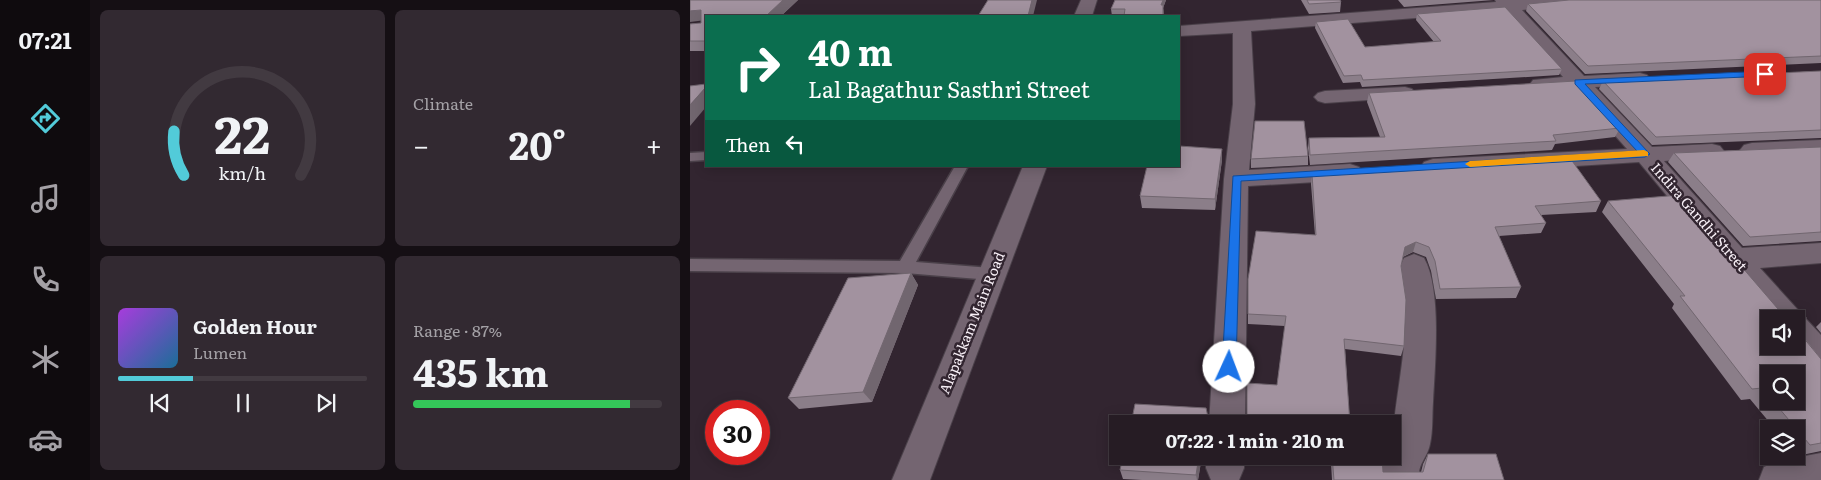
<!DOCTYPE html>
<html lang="en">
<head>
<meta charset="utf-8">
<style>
	body { margin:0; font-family:Literata,serif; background:#322931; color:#f1f3f6; height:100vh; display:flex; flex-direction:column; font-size:19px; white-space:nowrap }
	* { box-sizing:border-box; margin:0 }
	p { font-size:16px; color:#a4a1a6 }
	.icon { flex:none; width:28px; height:28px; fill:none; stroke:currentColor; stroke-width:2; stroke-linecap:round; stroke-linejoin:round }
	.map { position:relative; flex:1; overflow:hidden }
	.side { display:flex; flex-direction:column; gap:10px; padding:10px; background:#150f14; width:600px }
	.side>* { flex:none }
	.top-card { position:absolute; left:15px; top:15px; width:475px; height:152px; border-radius:0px; box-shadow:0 2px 12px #0003,0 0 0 1px #423a41; background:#0b6e4f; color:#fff; overflow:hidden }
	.tools { position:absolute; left:1070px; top:310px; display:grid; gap:10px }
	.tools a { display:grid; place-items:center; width:45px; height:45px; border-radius:0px; background:#261c24; box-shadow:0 2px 12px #0003,0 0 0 1px #423a41; font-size:25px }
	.speed { position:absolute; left:15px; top:400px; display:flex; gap:10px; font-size:25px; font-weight:700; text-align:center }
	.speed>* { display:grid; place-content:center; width:65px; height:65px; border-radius:50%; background:#261c24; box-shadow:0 2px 12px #0003,0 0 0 1px #423a41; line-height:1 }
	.speed .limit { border:8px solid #d22; background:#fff; color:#111 }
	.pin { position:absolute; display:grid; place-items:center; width:42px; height:42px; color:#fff; margin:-21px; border-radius:10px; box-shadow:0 2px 8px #0006 }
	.me { position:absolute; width:55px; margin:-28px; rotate:2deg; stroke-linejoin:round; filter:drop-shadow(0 0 4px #0008) }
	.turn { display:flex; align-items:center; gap:18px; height:105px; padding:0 20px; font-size:22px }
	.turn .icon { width:65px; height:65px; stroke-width:2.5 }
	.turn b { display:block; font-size:35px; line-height:42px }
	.then { display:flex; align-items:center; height:48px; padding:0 20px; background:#0003; gap:10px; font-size:19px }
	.big { font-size:38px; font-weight:700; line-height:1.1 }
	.side .card { flex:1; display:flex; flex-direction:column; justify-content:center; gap:8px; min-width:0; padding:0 18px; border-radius:8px; background:#322931 }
	.side .dial { align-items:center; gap:0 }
	.dial svg { height:130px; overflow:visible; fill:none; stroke:#423a41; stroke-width:7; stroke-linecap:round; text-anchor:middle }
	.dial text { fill:#f1f3f6; stroke:none }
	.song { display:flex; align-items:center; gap:15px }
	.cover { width:60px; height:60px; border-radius:8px; background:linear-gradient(135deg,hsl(280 70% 55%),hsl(200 70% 35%)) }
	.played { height:5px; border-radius:2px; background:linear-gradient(90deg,#52cbd9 30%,#423a41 30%) }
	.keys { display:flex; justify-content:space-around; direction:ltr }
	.heat { display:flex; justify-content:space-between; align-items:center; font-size:28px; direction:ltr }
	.charge { height:8px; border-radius:4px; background:linear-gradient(90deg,#34c759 87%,#423a41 0) }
	.side .tiles { flex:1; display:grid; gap:10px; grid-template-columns:repeat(2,1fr) }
	.trip { position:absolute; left:419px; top:415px; width:292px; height:50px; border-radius:0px; background:#261c24; box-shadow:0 2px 12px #0003,0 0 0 1px #423a41; font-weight:700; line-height:50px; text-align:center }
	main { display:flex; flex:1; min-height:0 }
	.menu { display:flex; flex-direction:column; width:90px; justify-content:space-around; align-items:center; background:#0f0b0e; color:#a4a1a6 }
	.menu .icon { width:35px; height:35px }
	.menu .on { color:#52cbd9 }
	.menu b { font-size:22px; color:#f1f3f6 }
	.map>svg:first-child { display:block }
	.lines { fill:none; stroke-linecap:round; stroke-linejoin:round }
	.service-casing { stroke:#4a4049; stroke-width:3 }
	.minor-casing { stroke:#4a4049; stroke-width:2 }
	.secondary-casing { stroke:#4a4049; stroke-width:2 }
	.service { fill:#746571; fill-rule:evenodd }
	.minor { fill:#746571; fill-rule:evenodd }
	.secondary { fill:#746571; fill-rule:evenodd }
	.wall { fill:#8b7e89; fill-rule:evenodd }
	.shaded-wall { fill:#71666f }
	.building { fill:#a2929f; stroke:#71666f; fill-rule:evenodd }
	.route { fill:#1a73e8; stroke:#114b97 }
	.slow { fill:#f59e0b }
	.labels { text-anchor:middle; stroke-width:5; stroke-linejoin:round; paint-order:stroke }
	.street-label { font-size:14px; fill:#f8f0f7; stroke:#322530 }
</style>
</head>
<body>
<main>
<nav class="menu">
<b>07:21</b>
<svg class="icon on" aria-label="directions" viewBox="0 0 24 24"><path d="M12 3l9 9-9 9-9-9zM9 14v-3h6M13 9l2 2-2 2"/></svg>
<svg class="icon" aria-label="music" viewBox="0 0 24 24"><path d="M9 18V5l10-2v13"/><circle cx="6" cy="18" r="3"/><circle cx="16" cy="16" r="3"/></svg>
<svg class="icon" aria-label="phone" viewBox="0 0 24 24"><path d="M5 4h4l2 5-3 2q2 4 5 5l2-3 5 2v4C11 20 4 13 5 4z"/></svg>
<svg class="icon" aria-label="climate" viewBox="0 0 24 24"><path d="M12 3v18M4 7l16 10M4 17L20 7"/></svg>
<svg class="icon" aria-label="car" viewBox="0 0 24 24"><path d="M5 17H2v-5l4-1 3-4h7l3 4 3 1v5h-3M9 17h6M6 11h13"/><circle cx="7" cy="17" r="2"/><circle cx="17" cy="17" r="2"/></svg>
</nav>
<section class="side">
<div class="tiles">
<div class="card dial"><svg viewBox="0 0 100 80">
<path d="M14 69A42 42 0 1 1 86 69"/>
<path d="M14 69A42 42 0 0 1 8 42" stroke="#52cbd9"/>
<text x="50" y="56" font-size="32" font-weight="700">22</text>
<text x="50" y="72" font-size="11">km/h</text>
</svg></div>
<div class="card"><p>Climate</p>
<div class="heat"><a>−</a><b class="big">20°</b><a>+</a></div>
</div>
<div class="card">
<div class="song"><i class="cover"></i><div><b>Golden Hour</b><p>Lumen</p></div></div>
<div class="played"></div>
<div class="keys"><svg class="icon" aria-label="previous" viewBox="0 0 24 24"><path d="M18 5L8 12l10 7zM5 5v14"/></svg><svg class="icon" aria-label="pause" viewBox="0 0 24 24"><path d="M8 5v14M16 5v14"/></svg><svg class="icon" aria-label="next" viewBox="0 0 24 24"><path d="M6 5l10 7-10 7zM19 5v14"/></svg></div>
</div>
<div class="card"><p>Range · 87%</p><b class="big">435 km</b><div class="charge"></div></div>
</div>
</section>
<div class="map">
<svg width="1131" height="480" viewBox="0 0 1131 480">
	<rect width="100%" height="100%" fill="#322530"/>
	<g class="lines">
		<!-- service casing -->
		<g class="service-casing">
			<g id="service">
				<path d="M16 152V160L0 161V153Z"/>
				<path d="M265 166H278L226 262 301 268 307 270 309 274 307 278 301 280 215 273 0 271V259L210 261Z"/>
			</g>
		</g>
		<!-- minor casing -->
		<g class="minor-casing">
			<g id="minor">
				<path d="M805 0H890L888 4 882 5 832 10 894 76 950 73 957 75 960 79 957 83 950 85 905 87 962 147 1022 144 1030 146 1034 151 1030 156 974 161 1052 248 1131 243V263L1070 268 1108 310 1112 318 1117 320 1131 335V372L1119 368 1102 346H1106V319H1079L949 162 743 175 734 172 731 167 734 162 743 159 937 149 883 88 850 90 843 88 840 84 843 80 873 77 814 11 561 31 565 104 559 170 660 164 669 167 672 172 669 177 660 180 558 186 555 424H519L534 179 543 104V33L489 36V26L806 2Z"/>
				<path d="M715 87 722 89 725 93 722 97 635 103 628 101 624 97 628 93 635 91Z"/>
				<path d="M1131 140V154L1062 157 1054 155 1050 150 1054 145 1062 143Z"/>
				<path d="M724 254 734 258C752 289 745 366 743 402 742 416 743 431 740 444 737 459 727 464 729 480H691L690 467 695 456H702C702 408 717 359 715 310 714 294 706 272 714 258Z"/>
				<path d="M1131 453V480H1069L1074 467 1088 461Z"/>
				<path d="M516 456H554V468L549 480H521L516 468Z"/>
			</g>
		</g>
		<!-- secondary casing -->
		<g class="secondary-casing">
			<g id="secondary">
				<path d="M391 0H407L402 16H384Z"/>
				<path d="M333 166H357L240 480H202Z"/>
			</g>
		</g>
		<!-- service -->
		<use href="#service" class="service"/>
		<!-- minor -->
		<use href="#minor" class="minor"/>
		<!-- secondary -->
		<use href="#secondary" class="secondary"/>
	</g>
	<!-- wall -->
	<g class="wall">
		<path d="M0 0H108L91 16H16V51H0V24L11 23V20Z"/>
		<path d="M425 0H476L473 8 474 16H434V15L422 16 421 9Z"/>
		<path d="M611 0H650L651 2 650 12 619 14Z"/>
		<path d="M708 0H804L714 7Z"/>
		<path d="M1131 0V63L895 74 836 11 838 4Z"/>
		<path d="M727 14 872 69 869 75 672 87 670 82 653 83 625 28 626 22 675 47 744 42 726 20Z"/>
		<path d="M1131 71V138L962 145 909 89 913 81Z"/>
		<path d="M679 93 930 128 925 137 865 144 862 150 620 165 618 148 619 138 690 137 677 102Z"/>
		<path d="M1131 147V241L1053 246 978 162 984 153Z"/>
		<path d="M618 156V165L561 168V159Z"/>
		<path d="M532 160 525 210 452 208 450 196 457 168 419 166H489Z"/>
		<path d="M622 174 911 201 906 212 851 215 856 223 851 233 809 236 831 287 826 298 746 299 741 271 736 257 723 252 713 257 711 266 714 346 711 356 655 349 660 424 518 417H555L587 385 595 326 558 324V314L625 235 621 184Z"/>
		<path d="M918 201 1088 309 1116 333 1113 336 1131 359V452V451L1107 456 1106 429H1085L1060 399 1051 400 982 308 984 304 912 212ZM1079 374 1106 401H1079Z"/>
		<path d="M221 273 228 285 182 402 109 409 98 398Z"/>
		<path d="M1131 322V333L1126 327Z"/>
		<path d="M738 454 814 480H642L641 463 556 459 555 456H692L693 472H731L733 464Z"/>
		<path d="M512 456 508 480H452L433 479 430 470Z"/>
	</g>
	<!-- shaded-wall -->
	<g class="shaded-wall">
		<path d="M93 0H108L91 16H76Z"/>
		<path d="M342 0H347L343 16H338Z"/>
		<path d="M473 0H476L473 8 474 16H473L471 5Z"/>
		<path d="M11 10 16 20 0 22V11Z"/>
		<path d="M16 87V107L0 126V105Z"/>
		<path d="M532 149V160L525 210V199Z"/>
		<path d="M726 242 723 252 712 257 715 247Z"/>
		<path d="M221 273 228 285 182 402 173 392Z"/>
		<path d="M509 456H512L508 480H507L506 475Z"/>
	</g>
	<!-- building -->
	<g class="building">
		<path d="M0 0H93L76 16H16V41H0V24L11 23V10L0 11Z"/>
		<path d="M298 0H342L338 16H288Z"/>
		<path d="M425 0H473L471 5H473V16H434L435 9H421Z"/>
		<path d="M617 0H650L651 2 619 4Z"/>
		<path d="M879 0H1131V56L898 66 838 4Z"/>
		<path d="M815 7 872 69 673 80 671 75 654 76 626 22 658 19 675 47 751 41 727 14Z"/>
		<path d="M1131 71V130L966 137 913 81Z"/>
		<path d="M886 81 930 128 863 135 866 141 620 155 619 138 695 137 679 93Z"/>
		<path d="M16 84V87L0 105V86Z"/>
		<path d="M565 121H614L618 156 561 159Z"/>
		<path d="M489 146 532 149 525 199 450 196 457 166H489Z"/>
		<path d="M1131 147V232L1060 237 984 153Z"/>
		<path d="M880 158 911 201 845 206 856 223 805 227 831 287 750 289 745 261 739 247 726 242 715 247 711 266 716 300 714 346 654 339 660 424H441L445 404 516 408 518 417H555L557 415V383L587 385 596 316 558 314V279L566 231 626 235 622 174Z"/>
		<path d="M990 195 1088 309H1097L1104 318 1116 317V333H1113L1112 336 1131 359V443L1120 445 1083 401H1106V374H1079V396L1072 388 1062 389 990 296H995L918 201ZM1079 319H1106V346H1079Z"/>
		<path d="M221 273 173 392 98 398 158 278Z"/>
		<path d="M738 454H806L814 480H644L642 456H692L693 472H733Z"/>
		<path d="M433 456H509L506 475 430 470Z"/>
	</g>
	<!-- route -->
	<path class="route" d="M1075 71 1078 72V76L895 84 958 152 960 154 955 157 551 181 546 367 544 371 539 373 534 371 532 367 543 176 947 151 885 84V80Z"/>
	<!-- slow -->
	<path class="slow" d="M954 150 958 152V156L780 167 775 164 780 161Z"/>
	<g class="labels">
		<!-- street labels -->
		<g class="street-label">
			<text transform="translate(1009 217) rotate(49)" y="5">Indira Gandhi Street</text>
			<text transform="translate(282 323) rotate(-68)" y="5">Alapakkam Main Road</text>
		</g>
	</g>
</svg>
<div class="tools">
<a><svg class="icon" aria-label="sound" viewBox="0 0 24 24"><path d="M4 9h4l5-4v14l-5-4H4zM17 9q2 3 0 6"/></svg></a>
<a><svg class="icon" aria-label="search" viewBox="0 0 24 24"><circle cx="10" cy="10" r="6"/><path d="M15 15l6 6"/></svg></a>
<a><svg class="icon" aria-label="layers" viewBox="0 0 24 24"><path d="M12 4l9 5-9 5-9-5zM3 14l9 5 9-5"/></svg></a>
</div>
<div class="speed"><div class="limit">30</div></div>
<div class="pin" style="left:1075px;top:74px;background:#d93025"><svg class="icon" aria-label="arrive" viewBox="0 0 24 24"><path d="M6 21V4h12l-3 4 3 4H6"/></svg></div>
<svg class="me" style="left:539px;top:367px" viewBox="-20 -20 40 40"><circle r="19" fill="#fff"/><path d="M0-13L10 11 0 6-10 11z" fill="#1a73e8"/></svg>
<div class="trip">07:22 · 1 min · 210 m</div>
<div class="top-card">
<div class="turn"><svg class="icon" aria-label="right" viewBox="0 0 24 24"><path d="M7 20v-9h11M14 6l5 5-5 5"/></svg><div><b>40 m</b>Lal Bagathur Sasthri Street</div></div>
<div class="then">Then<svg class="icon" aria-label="left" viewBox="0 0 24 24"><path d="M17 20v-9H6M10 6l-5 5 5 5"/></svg></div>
</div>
</div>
</main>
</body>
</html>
